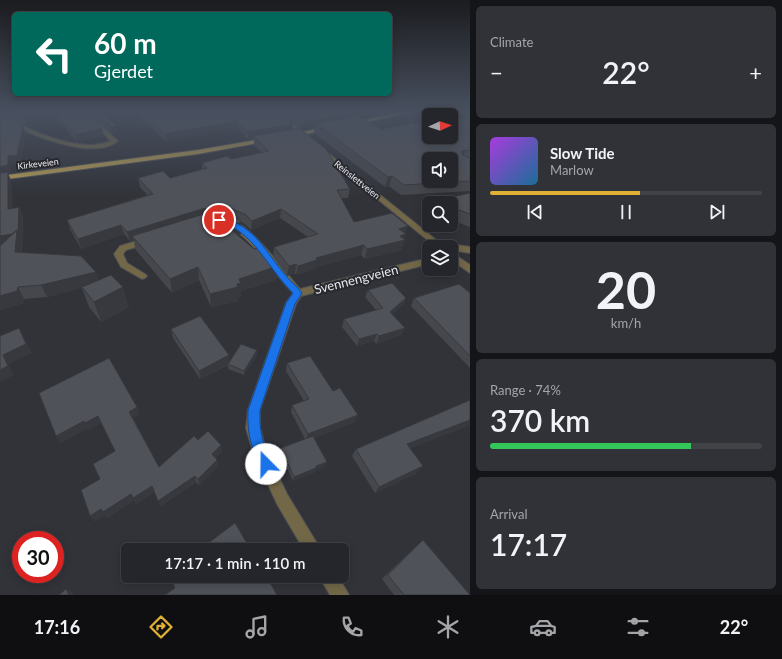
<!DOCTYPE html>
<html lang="en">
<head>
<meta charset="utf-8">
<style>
	body { margin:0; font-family:Lato,sans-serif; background:#313237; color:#f1f3f6; height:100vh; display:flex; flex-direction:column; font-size:15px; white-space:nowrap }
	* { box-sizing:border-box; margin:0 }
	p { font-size:13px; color:#a3a5a9 }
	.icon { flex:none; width:22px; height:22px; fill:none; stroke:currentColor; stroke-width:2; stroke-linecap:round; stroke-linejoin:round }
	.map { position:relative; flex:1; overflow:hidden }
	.panel { display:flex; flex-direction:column; gap:6px; padding:6px; background:#141518; width:312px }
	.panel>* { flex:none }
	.top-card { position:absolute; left:12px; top:12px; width:380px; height:84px; border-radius:6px; box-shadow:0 2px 10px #0003,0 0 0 1px #424347; background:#00695c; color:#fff; overflow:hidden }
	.needle { width:26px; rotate:87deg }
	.tools { position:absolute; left:422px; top:108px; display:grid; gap:8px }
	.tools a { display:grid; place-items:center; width:36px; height:36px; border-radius:6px; background:#25262b; box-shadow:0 2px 10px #0003,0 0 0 1px #424347; font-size:20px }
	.speed { position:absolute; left:12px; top:531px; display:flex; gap:8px; font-size:20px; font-weight:700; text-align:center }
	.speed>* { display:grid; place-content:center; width:52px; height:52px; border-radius:50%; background:#25262b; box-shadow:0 2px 10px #0003,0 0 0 1px #424347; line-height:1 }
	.speed .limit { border:6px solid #d22; background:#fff; color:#111 }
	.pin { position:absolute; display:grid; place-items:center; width:34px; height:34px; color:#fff; margin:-17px; border:2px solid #fff; border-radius:50%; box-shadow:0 1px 4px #0007 }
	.me { position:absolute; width:44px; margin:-22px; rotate:338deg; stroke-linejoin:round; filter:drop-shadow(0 0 3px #0008) }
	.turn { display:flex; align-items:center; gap:14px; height:84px; padding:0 16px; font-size:18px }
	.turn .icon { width:52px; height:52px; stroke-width:2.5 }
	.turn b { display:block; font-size:28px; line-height:34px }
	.big { font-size:30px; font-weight:600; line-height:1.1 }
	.panel .widget { flex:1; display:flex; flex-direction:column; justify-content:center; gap:6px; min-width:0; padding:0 14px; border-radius:6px; background:#313237 }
	.panel .dial { align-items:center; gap:0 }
	.dial b { font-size:52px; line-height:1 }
	.song { display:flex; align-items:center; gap:12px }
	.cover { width:48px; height:48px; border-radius:6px; background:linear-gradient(135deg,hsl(280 70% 55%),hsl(200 70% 35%)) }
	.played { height:4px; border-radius:2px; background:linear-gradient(90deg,#dfb034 55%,#424347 55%) }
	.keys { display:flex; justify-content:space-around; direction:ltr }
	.heat { display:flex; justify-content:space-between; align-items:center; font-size:22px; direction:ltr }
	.charge { height:6px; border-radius:3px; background:linear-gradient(90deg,#34c759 74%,#424347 0) }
	.trip { position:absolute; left:121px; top:543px; width:228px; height:40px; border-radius:6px; background:#25262b; box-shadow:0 2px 10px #0003,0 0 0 1px #424347; font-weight:600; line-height:40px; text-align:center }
	.dock { display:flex; height:64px; justify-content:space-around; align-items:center; background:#0f0f11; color:#a3a5a9 }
	.dock .icon { width:28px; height:28px }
	.dock .on { color:#dfb034 }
	.dock b { font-size:18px; color:#f1f3f6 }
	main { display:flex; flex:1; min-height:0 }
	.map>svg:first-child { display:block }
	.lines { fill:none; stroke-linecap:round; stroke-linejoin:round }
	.minor-casing { stroke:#4e5056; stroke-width:2 }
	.primary-casing { stroke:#4e5056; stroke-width:2 }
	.minor { fill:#726747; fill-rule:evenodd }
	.primary { fill:#b09854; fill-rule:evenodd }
	.wall { fill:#45474d }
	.shaded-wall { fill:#38393e }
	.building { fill:#505259; stroke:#38393e; fill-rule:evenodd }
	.route { fill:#1a73e8; stroke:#114b97 }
	.labels { text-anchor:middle; stroke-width:4; stroke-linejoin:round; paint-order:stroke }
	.far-street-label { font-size:9px; fill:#e6e7ec; stroke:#28292f }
	.near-street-label { font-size:13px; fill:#e6e7ec; stroke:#28292f }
</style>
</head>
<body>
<main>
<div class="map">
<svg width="470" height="595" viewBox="0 0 470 595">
	<rect width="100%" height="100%" fill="#313339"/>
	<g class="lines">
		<!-- minor casing -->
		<g class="minor-casing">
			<g id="minor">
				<path d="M272 112H278L309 137 304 138Z"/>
				<path d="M0 114C9 118 16 123 25 127 49 138 85 152 111 141L91 121V119L93 118 118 141C92 162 25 133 0 118Z"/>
				<path d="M319 149H323L445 247H436L319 151Z"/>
				<path d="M226 220C245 216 287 275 300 289L429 258V264L301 296 296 304 260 410V428L266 450 287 494 321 550H304L277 504 253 452 246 428 248 410 286 303 293 293C270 269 255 241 226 224Z"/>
				<path d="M147 238 150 239 151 241 150 243 126 250 123 254 127 263 145 274 147 276 145 278 142 279 121 267 114 254 120 246Z"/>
				<path d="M451 244 470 247V253L451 250V247H447Z"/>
				<path d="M451 252 470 265V273L451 260Z"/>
				<path d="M319 576H338L349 595H330Z"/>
			</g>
		</g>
		<!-- primary casing -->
		<g class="primary-casing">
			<g id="primary">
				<path d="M400 112H412L354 125 351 123Z"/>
				<path d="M328 126 331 128 330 129 293 137 290 135Z"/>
				<path d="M267 138 269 139V141L198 154 0 180V176L198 150Z"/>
			</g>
		</g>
		<!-- minor -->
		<use href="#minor" class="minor"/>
		<!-- primary -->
		<use href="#primary" class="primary"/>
	</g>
	<!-- wall -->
	<g class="wall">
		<path d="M0 112H102L118 133 113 134 91 115 90 116 102 129 104 136 77 142 55 116 28 121 27 126 0 114Z"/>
		<path d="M133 112H164L165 113 279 112 292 129 350 189 348 198H341L354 222 405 234 404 240H405L401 250 365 259 361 255 316 267 315 269 296 275 295 273 287 276 273 257 274 247 308 237 280 218 251 230 246 225 241 222V234L238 236 254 249 278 266 276 280 241 291V296L238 297V301L211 307 199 280 172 293 135 249 134 240 130 241 124 234 81 249 70 229 67 220 147 195 140 187 138 178H170L202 169V163L231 159 262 153 254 145V138L248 139 237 128 166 141Z"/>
		<path d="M281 112H351L349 113V117L381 129 456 120 470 116V191L401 195 389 186 385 187 314 133 315 126 301 129Z"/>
		<path d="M0 114 26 133 20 163 11 164V173L8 174 11 180 12 208 23 215 22 253 99 280 129 307 101 322 89 307 82 288 47 297 24 299V303L0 310Z"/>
		<path d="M470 193V227L451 220V203H434V201Z"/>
		<path d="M368 290 406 298 403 305 392 314 405 328 401 335 376 344 374 341 357 346 342 327 344 319 376 310 365 297Z"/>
		<path d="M470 293V368L411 306 414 298Z"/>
		<path d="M171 329 229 355V363L257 350V355L244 375 228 369V365L200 379 173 338Z"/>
		<path d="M287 363 333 391 355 422 314 438 325 466 316 470 315 472 293 481 280 452 281 448 305 439 291 412 292 405 304 401 286 371Z"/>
		<path d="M39 393 139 414 133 418 159 467 198 440 222 451 215 458 217 460 218 466 199 485 196 482 161 506 154 492 136 504 134 500 107 518 105 515 95 521 90 516 100 479 115 451 101 423 89 430 87 428 61 443 56 436Z"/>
		<path d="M470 400V425L410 448 417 473 375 493 352 456 356 449Z"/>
		<path d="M423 540 470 595H394L382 579 416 546Z"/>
	</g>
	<!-- shaded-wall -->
	<g class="shaded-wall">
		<path d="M36 112H54L55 116 28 121 27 126 25 119 26 114Z"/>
		<path d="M87 112H91V115L88 117Z"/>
		<path d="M350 113 348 120 316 124 315 126 301 129 302 122Z"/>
		<path d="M237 121V128L166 141 165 134Z"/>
		<path d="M293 124 292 131 254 136V138L248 139V132Z"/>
		<path d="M23 126 26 133 20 163 11 164V173L8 174 11 180 12 217 8 209 0 176V167L8 156Z"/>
		<path d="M116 126 118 133 113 134 111 127Z"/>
		<path d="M102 129 104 136 77 142 75 135Z"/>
		<path d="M466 150 461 160 462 151Z"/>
		<path d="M392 176 389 186 385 187 388 177Z"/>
		<path d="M19 207 23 215 21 264 0 245V236Z"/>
		<path d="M218 207 219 217 132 236 134 240 130 241 127 232 202 209Z"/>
		<path d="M281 209 280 218 251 230 252 221Z"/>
		<path d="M241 222V234L229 240 228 227Z"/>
		<path d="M121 225 124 234 81 249 78 239Z"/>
		<path d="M408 226 405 235 406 234 404 240H405L401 250 365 259 367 249 399 229Z"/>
		<path d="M364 245 361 255 316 267 315 269 296 275 298 266 316 258Z"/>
		<path d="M296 264 295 273 287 276 289 266Z"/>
		<path d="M278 266 276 280 241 291V296L238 297V301L211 307 210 294 239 279Z"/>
		<path d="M198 267 199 280 172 293 170 279Z"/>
		<path d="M96 272 100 284 47 297 41 285Z"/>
		<path d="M18 287 24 299V303L0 310V296Z"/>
		<path d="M123 287 129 307 101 322 94 302Z"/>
		<path d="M406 298 403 305 387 319 390 312Z"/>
		<path d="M19 328 24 337 32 353 9 364 14 375 0 382V370L3 355Z"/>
		<path d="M405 328 401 335 376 344 379 336Z"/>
		<path d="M377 334 374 341 357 346 359 339Z"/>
		<path d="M257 350V355L244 375V371Z"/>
		<path d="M229 355V364L200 379 199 371Z"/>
		<path d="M137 407 139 414 132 419 129 412Z"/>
		<path d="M358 415 355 422 306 441 308 434Z"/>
		<path d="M98 416 101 423 89 430 87 428 61 443 56 436 84 421Z"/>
		<path d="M470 420V425L402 451 407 444Z"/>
		<path d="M221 445 222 451 212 461V454Z"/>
		<path d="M217 460 218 466 199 485 198 479Z"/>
		<path d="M327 462 325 466 316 470 315 472 293 481 294 477 316 466Z"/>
		<path d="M423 466 417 473 375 493 379 487Z"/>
		<path d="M195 476 196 482 161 506 158 501Z"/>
		<path d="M152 486 154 492 136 504 134 500 107 518 105 515 95 521 90 516 101 509 131 494Z"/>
		<path d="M272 576H273L272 581 266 585 268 579Z"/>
		<path d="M66 589 73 593 74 595H69Z"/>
	</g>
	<!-- building -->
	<g class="building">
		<path d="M10 112H36L26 114 25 119Z"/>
		<path d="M55 112H87L102 129 75 135Z"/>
		<path d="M95 112H102L116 126 111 127Z"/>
		<path d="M140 112H164L165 113 169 112H279L293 124 248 132 237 121 165 134Z"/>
		<path d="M290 112H348L350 113 302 122Z"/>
		<path d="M0 114 23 126 17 155 8 156V165L0 167Z"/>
		<path d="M358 116 381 129 429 120V137H451V118L456 120 470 116V151L466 150 462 151V155L470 158V181L404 185 392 176 388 177 316 124ZM429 159H451V181H429Z"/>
		<path d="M299 128 326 149 350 189 337 190 354 222 392 213 408 226 399 229 406 234 400 236 405 240 367 249 364 245 316 258 317 260 298 266 296 264 289 266 274 247 318 234 281 209 252 221 246 215 233 209 218 207 202 209 127 232 121 225 78 239 67 220 153 194 138 178 163 171 170 178 207 168 202 163 227 156 231 159 269 151 254 136Z"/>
		<path d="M8 172V209L19 207 18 233 17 230 12 234 0 236V173Z"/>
		<path d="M470 193V214L451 207V203H439L434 201Z"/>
		<path d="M223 212 237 218 241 222 228 227 254 249 263 247 278 266 239 279 241 283 237 284 238 287 210 294 198 267 170 279 132 236 207 213Z"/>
		<path d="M17 230 15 252 81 256 96 272 41 285 18 287 17 291 0 296V246Z"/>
		<path d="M111 275 123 287 94 302 82 287Z"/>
		<path d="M392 283 406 298 390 312 405 328 379 336 377 334 359 339 344 319 383 308 368 290Z"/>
		<path d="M459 284 470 293V356L414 298Z"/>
		<path d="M200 316 229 355 199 371 171 329Z"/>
		<path d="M19 328 26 344 3 355 8 366 0 370V336Z"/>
		<path d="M241 344 257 350 244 371 228 364Z"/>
		<path d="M310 356 333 391 340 388 358 415 308 434 292 405 309 399 287 363Z"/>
		<path d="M109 358 137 407 129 412 159 467 194 436 198 440 208 431 221 445 212 454 217 460 198 479 195 476 158 501 152 486 133 498 131 494 103 512 101 509 90 516 81 490 100 479 93 464 115 451 98 416 85 423 84 421 56 436 39 393Z"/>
		<path d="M470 400V420L407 444 423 466 379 487 356 449Z"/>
		<path d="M313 436 327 462 316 466V468L294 477 281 448Z"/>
		<path d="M235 523 251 550H199Z"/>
		<path d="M423 540 470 595H404L388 575Z"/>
		<path d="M257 547 259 550H254Z"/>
		<path d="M170 576H272L268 579 277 595H165L175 588Z"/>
		<path d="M66 589 69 595H59Z"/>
	</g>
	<!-- sky -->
	<linearGradient id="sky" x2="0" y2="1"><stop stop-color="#1b1c1f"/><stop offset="0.57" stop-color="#48505f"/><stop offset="1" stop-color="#48505f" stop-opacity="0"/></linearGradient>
	<rect width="470" height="196" fill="url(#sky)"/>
	<!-- route -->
	<path class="route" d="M219 217C257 226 264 251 287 277 292 283 298 287 302 293L295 304 260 410C259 433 263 443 272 464L270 469 266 470 261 469C251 447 247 434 248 410L286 303 293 293C267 268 254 230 217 221L215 220Z"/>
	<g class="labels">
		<!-- far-street labels -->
		<g class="far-street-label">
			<text transform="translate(38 164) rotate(-7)" y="3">Kirkeveien</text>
			<text transform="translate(357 180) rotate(39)" y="3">Reinslettveien</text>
		</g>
		<!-- near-street labels -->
		<g class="near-street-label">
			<text transform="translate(356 279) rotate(-14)" y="5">Svennengveien</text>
		</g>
	</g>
</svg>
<div class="tools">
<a><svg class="needle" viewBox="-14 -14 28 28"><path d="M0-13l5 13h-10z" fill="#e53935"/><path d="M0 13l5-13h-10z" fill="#a3a5a9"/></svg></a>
<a><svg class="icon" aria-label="sound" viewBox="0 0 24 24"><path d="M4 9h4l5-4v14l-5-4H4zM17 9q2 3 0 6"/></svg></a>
<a><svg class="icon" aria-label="search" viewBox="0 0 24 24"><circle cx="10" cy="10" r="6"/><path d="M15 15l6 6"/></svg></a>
<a><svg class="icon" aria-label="layers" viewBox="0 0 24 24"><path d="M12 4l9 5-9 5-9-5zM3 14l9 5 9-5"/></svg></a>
</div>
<div class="speed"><div class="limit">30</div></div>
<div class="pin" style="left:219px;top:220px;background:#d93025"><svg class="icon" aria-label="arrive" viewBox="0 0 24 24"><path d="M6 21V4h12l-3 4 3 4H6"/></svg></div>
<svg class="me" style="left:266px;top:464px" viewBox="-20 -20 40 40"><circle r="19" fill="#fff"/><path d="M0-13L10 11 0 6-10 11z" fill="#1a73e8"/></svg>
<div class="trip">17:17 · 1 min · 110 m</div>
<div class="top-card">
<div class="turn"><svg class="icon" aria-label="left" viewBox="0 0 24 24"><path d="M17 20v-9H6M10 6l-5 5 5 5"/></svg><div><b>60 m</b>Gjerdet</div></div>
</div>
</div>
<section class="panel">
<div class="widget"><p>Climate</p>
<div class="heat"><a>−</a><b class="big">22°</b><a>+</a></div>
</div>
<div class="widget">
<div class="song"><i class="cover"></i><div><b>Slow Tide</b><p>Marlow</p></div></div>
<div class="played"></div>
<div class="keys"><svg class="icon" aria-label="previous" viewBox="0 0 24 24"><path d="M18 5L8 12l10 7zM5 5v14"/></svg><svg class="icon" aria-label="pause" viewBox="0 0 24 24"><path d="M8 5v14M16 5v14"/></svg><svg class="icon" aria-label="next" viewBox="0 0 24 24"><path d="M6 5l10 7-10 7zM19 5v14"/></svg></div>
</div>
<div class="widget dial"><b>20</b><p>km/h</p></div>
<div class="widget"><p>Range · 74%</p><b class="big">370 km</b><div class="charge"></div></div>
<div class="widget"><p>Arrival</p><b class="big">17:17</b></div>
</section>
</main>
<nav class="dock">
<b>17:16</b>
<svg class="icon on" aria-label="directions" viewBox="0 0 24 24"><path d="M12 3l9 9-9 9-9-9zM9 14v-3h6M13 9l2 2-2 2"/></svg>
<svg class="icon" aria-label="music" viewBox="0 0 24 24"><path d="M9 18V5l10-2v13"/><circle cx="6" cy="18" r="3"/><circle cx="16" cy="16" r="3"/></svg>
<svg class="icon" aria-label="phone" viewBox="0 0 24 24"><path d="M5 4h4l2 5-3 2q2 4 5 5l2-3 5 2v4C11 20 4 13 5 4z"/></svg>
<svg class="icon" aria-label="climate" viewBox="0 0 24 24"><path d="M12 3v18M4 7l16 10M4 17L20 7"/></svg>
<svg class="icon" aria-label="car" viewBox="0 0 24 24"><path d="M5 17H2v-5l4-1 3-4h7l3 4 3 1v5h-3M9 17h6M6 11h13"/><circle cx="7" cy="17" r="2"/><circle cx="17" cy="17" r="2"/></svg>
<svg class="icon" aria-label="filters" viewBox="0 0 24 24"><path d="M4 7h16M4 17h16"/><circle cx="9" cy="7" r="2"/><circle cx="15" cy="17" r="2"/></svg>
<b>22°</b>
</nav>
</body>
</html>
